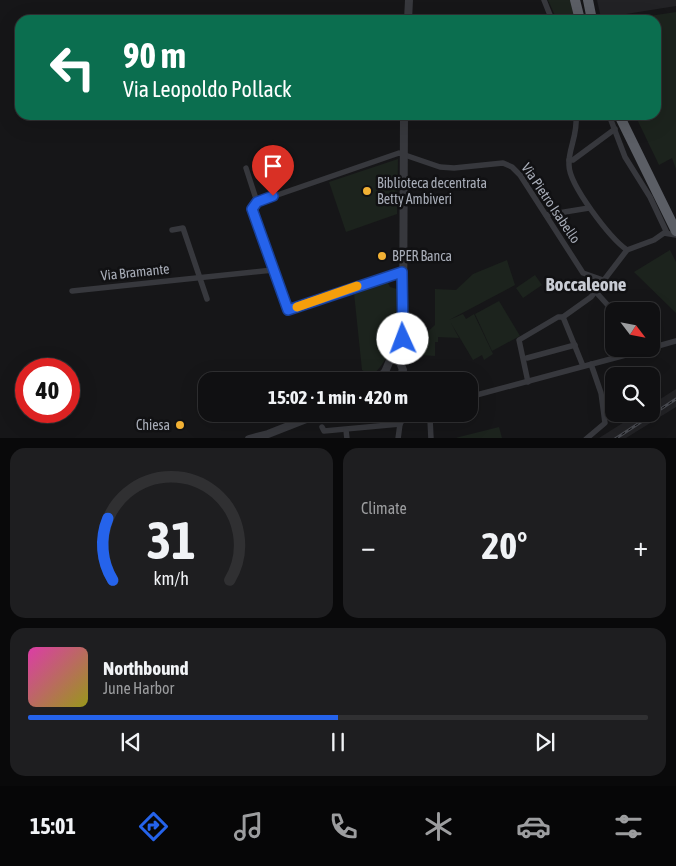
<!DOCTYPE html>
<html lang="en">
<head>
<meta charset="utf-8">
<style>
	body { margin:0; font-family:"Asap Condensed",sans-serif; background:#1e1e20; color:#f1f3f6; height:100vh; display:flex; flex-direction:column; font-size:19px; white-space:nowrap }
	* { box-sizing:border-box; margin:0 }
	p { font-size:16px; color:#9c9d9f }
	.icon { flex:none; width:28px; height:28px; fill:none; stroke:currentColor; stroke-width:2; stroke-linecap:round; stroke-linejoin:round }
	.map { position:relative; height:438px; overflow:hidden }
	.side { display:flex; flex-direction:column; gap:10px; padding:10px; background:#09090a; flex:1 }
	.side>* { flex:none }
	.banner { position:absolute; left:15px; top:15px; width:646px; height:105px; border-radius:15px; box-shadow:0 5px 20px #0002,0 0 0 1px #303032; background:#0b6e4f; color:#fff; overflow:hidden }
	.needle { width:32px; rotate:122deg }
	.controls { position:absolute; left:605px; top:302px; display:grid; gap:10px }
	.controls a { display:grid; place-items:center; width:55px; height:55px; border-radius:10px; background:#101012; box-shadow:0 5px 20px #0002,0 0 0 1px #303032; font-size:25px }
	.speed { position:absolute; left:15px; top:358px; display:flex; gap:10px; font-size:25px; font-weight:700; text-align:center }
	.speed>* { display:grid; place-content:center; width:65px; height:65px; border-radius:50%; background:#101012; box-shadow:0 5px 20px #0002,0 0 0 1px #303032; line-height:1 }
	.speed .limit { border:8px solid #d22; background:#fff; color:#111 }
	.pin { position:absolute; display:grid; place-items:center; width:42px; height:42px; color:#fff; margin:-51px -21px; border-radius:50% 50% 50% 0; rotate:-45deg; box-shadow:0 0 5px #0007 }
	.pin .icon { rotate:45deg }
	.me { position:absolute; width:55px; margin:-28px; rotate:358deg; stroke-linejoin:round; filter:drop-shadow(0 0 4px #0008) }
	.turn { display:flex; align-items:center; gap:18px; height:105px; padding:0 25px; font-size:22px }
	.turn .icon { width:65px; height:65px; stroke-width:2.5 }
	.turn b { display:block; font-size:35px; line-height:42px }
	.big { font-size:38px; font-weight:700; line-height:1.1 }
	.side .widget { flex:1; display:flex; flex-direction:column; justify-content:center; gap:8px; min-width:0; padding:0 18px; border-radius:15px; background:#1e1e20 }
	.side .dial { align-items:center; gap:0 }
	.dial svg { height:130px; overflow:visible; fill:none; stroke:#303032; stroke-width:7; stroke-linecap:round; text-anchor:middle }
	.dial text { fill:#f1f3f6; stroke:none }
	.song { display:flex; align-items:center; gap:15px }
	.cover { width:60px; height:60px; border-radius:8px; background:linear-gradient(135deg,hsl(320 70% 55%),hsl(60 70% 35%)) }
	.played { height:5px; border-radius:2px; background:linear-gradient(90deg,#2563eb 50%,#303032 50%) }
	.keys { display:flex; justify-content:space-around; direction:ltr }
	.heat { display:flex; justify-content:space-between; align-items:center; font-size:28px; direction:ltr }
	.side .tiles { flex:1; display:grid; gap:10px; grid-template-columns:1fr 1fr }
	.widget:last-child { grid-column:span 2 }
	.trip { position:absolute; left:198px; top:372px; width:280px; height:50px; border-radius:15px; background:#101012; box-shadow:0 5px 20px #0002,0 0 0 1px #303032; font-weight:700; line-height:50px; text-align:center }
	.menu { display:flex; height:80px; justify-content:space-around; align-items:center; background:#060607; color:#9c9d9f }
	.menu .icon { width:35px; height:35px }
	.menu .on { color:#2563eb }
	.menu b { font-size:22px; color:#f1f3f6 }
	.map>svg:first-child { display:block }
	.built { fill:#222225 }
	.green { fill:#1c231d }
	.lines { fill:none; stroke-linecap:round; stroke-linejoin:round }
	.minor { stroke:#37383d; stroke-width:5.5 }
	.tertiary { stroke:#37383d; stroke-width:8 }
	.trunk { stroke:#5b5e65; stroke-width:10 }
	.rail-casing { stroke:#4a4c52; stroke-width:3 }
	.rail { stroke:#111113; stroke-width:1; stroke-dasharray:4; stroke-linecap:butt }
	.route-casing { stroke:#184099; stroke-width:12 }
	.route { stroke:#2563eb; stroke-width:9 }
	.slow { stroke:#f59e0b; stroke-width:9 }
	.poi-dot { fill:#f2b134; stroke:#111113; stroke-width:2 }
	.labels { text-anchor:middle; stroke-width:5; stroke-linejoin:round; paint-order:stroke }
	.poi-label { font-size:14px; fill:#a8adb8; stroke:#111113; text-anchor:start }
	.street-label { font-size:14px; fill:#a8adb8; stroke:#111113 }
	.district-label { font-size:19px; font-weight:bold; fill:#c9ccd4; stroke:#111113 }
</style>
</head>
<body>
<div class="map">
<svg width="676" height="439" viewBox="0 0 676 439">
	<rect width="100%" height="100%" fill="#161618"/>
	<!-- built -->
	<g class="built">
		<path d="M597 0H676V6L601 18Z"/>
		<path d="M676 389V407L626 438H599L637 414H651V405Z"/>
	</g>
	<!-- green -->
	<g class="green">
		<path d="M548 0H570L575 20H557Z"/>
		<path d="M676 12V169L672 158 659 165 635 115H656V20H623Z"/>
		<path d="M398 159 397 214 346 232 329 182Z"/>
		<path d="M670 250 676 262V313L634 272Z"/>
		<path d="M507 260 515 285 449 320 463 314 466 319 474 314 493 354 484 360 482 355 473 360 451 323 459 338 438 337V342H435V356L406 354V337L424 335 435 325V289L456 290 473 274Z"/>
		<path d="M535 275 542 285 523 298 516 288Z"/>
		<path d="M387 281 390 287 397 289C396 324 399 350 372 376L362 370 354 293Z"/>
		<path d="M499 301 520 336 492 351 475 314Z"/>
		<path d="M499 427 502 438H456L459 437Z"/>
	</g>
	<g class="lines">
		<!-- minor -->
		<g class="minor">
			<path d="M544 0 552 20"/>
			<path d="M576 115C578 136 568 149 569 165 569 185 610 238 627 250"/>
			<path d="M609 115 625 157 650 197 667 233"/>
			<path d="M569 160H573L615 129"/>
			<path d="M246 168 257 202"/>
			<path d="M257 202 399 153 440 167 454 168 503 163 512 167 520 175 583 273 603 280"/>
			<path d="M257 202 252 209 287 311 402 272"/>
			<path d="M546 215 589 208"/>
			<path d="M172 230 183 228 207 299"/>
			<path d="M72 291 273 270"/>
			<path d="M595 291 614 312"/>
			<path d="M563 317 583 366"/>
			<path d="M651 348 676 341"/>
			<path d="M527 358 575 345"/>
			<path d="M528 382 519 340 558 317H563L591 297 627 250 654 240 664 233 676 235"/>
			<path d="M469 397 648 349"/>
			<path d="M406 414H419"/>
			<path d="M423 414 430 419 431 439"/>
			<path d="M322 427 324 431 400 424 406 414"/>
			<path d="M346 430 347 439"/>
			<path d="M398 439 400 424"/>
			<path d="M586 439 605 423 601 393 591 364"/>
		</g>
		<!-- tertiary -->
		<g class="tertiary">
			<path d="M408 20 409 0"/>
			<path d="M374 381 385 372"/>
			<path d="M389 381 385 372 398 341"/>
			<path d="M398 381 403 370 399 360 403 339 404 115"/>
			<path d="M249 439 268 434 319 414"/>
		</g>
		<!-- trunk -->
		<g class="trunk">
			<path d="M575 0 580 20"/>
			<path d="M588 0 592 20"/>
			<path d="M619 115 676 231"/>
		</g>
		<!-- rail casing -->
		<g class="rail-casing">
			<path id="rail" d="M615 439 676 399"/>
		</g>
		<!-- rail -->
		<use href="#rail" class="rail"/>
	</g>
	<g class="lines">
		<!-- route casing -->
		<g class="route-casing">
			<path id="route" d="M273 196 257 202 252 209 288 310 402 272 403 339"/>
		</g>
		<!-- route -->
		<use href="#route" class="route"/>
		<!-- slow -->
		<path class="slow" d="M297 307 357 286"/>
	</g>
	<!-- markers -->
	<g class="poi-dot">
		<circle cx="367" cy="191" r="5"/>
		<circle cx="382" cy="256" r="5"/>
		<circle cx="180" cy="425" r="5"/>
	</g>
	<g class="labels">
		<!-- poi labels -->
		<g class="poi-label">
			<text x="377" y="188">Biblioteca decentrata<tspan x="377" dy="16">Betty Ambiveri</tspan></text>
			<text x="392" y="261">BPER Banca</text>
			<text x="170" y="430" text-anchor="end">Chiesa</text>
		</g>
		<!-- street labels -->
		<g class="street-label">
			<text transform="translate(551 203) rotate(56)" y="5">Via Pietro Isabello</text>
			<text transform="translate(135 272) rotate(-6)" y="5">Via Bramante</text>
		</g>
		<!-- district labels -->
		<g class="district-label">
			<text x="586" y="291">Boccaleone</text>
		</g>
	</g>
</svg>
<div class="controls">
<a><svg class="needle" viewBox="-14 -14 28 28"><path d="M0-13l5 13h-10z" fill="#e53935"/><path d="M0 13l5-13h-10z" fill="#9c9d9f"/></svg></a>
<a><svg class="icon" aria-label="search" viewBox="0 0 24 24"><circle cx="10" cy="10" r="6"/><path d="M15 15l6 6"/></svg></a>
</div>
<div class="speed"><div class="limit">40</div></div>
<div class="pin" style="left:273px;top:196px;background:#d93025"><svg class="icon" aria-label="arrive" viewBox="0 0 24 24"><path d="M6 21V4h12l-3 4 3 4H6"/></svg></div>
<svg class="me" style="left:403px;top:339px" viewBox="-20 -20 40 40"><circle r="19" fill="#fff"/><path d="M0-13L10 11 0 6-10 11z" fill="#2563eb"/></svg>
<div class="trip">15:02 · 1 min · 420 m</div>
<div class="banner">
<div class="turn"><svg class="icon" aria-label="left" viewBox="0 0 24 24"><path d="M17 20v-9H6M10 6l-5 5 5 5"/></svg><div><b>90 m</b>Via Leopoldo Pollack</div></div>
</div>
</div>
<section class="side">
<div class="tiles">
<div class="widget dial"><svg viewBox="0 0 100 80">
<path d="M14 69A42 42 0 1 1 86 69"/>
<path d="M14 69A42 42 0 0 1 11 31" stroke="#2563eb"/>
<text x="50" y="56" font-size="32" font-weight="700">31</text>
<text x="50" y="72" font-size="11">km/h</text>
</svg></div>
<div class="widget"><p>Climate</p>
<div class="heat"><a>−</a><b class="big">20°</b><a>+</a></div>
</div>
<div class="widget">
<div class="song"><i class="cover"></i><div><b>Northbound</b><p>June Harbor</p></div></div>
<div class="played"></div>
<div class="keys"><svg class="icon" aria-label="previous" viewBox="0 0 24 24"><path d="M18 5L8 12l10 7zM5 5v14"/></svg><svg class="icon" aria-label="pause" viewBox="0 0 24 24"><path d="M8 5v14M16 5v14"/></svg><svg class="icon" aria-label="next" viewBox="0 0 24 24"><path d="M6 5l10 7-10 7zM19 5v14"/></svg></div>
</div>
</div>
</section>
<nav class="menu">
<b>15:01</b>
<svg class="icon on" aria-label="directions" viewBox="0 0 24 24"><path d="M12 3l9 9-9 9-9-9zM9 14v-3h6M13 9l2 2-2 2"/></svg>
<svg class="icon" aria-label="music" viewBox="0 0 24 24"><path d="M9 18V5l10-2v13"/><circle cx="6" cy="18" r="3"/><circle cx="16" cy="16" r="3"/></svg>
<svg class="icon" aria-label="phone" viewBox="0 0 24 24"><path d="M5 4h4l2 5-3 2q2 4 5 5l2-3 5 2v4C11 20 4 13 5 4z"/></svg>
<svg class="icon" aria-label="climate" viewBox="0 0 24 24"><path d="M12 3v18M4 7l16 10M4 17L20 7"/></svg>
<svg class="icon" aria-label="car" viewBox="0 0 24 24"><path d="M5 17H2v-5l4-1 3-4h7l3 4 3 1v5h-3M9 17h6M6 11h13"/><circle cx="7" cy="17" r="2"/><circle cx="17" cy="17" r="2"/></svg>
<svg class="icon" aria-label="filters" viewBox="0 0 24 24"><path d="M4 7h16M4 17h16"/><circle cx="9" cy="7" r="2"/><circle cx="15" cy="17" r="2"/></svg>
</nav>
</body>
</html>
